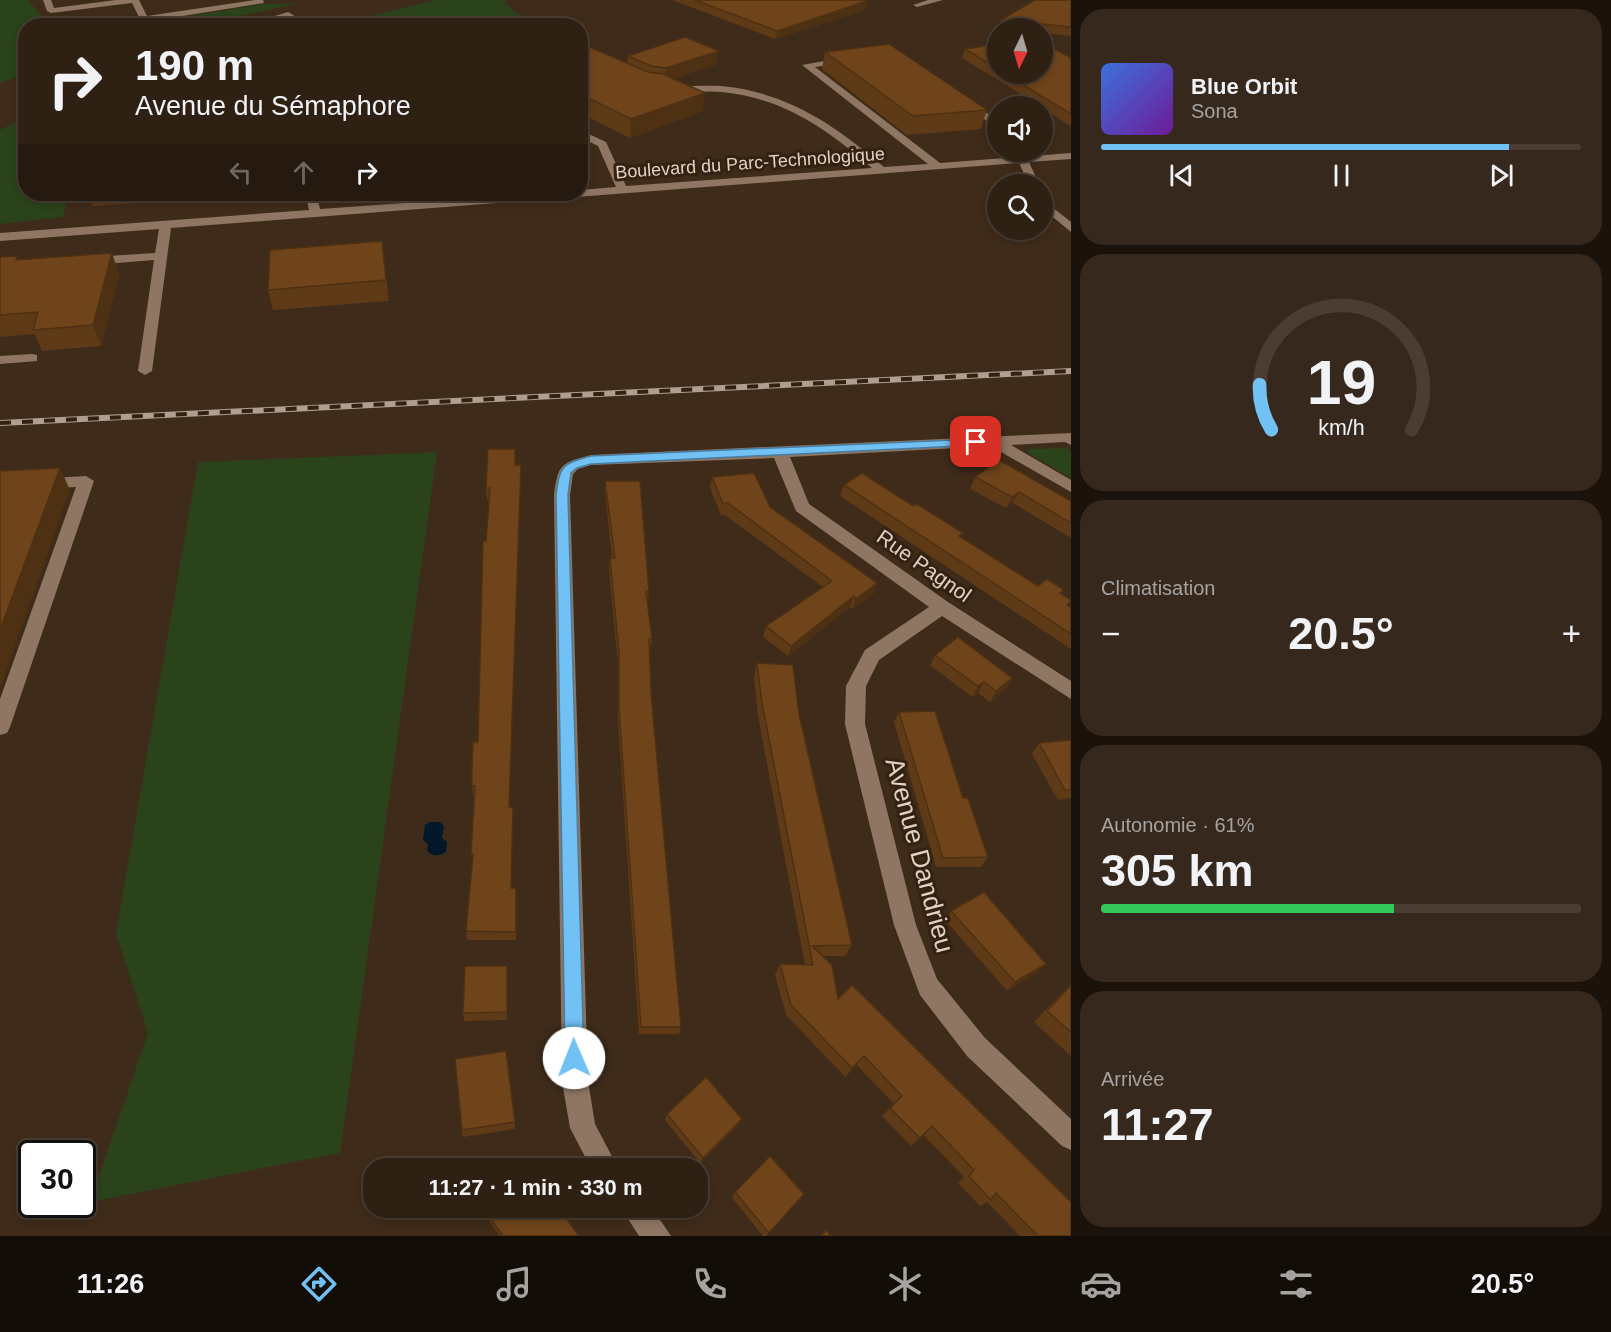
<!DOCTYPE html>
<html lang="fr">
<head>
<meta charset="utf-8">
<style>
	body { margin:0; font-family:Arial,sans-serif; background:#37281d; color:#f1f3f6; height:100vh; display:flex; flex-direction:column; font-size:22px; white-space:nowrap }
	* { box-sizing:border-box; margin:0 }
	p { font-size:20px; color:#a7a3a0 }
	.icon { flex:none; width:33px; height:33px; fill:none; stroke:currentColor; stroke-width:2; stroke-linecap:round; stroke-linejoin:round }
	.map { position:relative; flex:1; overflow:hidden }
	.side { display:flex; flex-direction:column; gap:9px; padding:9px; background:#1a120b; width:540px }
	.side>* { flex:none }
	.banner { position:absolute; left:18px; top:18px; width:570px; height:183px; border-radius:24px; box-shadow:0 3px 9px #0003,0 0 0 2px #4a3e34; background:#2f2014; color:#f1f3f6; overflow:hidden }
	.needle { width:39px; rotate:185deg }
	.tools { position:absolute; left:987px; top:18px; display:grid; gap:12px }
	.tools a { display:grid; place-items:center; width:66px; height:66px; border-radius:50%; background:#2f2014; box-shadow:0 3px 9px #0003,0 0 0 2px #4a3e34; font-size:30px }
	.speed { position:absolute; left:18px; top:1140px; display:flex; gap:12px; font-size:30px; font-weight:700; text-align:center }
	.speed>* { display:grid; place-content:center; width:78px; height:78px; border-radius:50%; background:#2f2014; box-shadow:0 3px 9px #0003,0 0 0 2px #4a3e34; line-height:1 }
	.speed .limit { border:3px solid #111; border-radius:9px; background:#fff; color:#111 }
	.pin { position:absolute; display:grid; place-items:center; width:51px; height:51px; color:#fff; margin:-26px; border-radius:12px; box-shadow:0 3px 9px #0006 }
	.me { position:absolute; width:66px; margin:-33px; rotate:359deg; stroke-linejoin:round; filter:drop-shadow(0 0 4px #0008) }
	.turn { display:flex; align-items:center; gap:21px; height:126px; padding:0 18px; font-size:27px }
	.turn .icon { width:78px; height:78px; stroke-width:2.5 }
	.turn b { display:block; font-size:42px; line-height:51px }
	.lanes { display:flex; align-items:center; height:57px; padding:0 18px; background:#0003; justify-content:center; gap:30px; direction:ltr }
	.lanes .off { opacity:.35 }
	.big { font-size:45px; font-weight:600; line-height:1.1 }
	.side .tile { flex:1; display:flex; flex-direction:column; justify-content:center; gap:9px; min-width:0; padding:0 21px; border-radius:24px; background:#37281d }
	.side .dial { align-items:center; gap:0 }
	.dial svg { height:156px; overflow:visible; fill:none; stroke:#4a3e34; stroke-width:7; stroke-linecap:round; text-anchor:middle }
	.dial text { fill:#f1f3f6; stroke:none }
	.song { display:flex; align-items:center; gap:18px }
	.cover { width:72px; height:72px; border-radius:9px; background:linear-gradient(135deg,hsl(220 70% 55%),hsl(280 70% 35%)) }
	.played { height:6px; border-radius:3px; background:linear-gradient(90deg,#71c1f5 85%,#4a3e34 85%) }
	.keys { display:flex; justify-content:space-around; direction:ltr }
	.heat { display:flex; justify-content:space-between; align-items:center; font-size:33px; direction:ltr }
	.charge { height:9px; border-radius:4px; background:linear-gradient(90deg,#34c759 61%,#4a3e34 0) }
	.trip { position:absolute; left:363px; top:1158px; width:345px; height:60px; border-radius:24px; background:#2f2014; box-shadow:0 3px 9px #0003,0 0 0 2px #4a3e34; font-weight:600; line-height:60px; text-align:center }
	.tab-bar { display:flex; height:96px; justify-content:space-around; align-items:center; background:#130d08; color:#a7a3a0 }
	.tab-bar .icon { width:42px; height:42px }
	.tab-bar .selected { color:#71c1f5 }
	.tab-bar b { font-size:27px; color:#f1f3f6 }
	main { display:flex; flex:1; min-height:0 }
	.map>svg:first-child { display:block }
	.green { fill:#2a431b }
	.water { fill:#03182b }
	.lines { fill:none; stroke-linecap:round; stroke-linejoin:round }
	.minor { fill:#8e7663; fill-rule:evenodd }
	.rail-casing { stroke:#ae9f93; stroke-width:6 }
	.rail { stroke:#352110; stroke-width:4; stroke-dasharray:11; stroke-linecap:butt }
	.wall { fill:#5f3a17 }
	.shaded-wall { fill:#4e3013 }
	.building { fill:#6f441b; stroke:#4e3013; stroke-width:1.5 }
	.route { fill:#71c1f5; stroke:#497d9f; stroke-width:1.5 }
	.labels { text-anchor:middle; stroke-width:6; stroke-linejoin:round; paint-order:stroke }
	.far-street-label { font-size:18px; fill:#dfd2c8; stroke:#352110 }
	.street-label { font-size:21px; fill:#dfd2c8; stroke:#352110 }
	.near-street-label { font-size:26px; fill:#dfd2c8; stroke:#352110 }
</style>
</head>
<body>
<main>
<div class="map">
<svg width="1071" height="1236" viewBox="0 0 1071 1236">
	<rect width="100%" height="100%" fill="#3f2b1a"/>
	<!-- green -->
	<g class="green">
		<path d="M0 0H28L49 25 26 26 25 74 0 83Z"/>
		<path d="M435 0H508L504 2 530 24 337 25Z"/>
		<path d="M298 3 200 25H137L262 4Z"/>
		<path d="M25 117 26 194H69L63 217 0 224V130Z"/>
		<path d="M1068 448 1071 452V478L1028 453 1027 449Z"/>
		<path d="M437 452 340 1153 90 1202 148 1033 116 933 198 462Z"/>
	</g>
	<!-- water -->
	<path class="water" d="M430 822H440L444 826 442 838 447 842 446 852C439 856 434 857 427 851L428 844 423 840 425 825Z"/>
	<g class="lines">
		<!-- minor -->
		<g class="minor">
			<path d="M43 0H51L54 8 116 0H139L147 16 255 0H263L264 3 120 26H97L139 17 132 3 51 13 47 11Z"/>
			<path d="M928 0H943L917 7 913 5Z"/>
			<path d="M288 12 312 26H301L287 18 258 26H242Z"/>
			<path d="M847 57 850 58V62L815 67 940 163 1071 153V159L1029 162 1039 184H1029L1019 163 171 228 152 371 145 375 138 371 154 260 92 265 86 261 92 257 155 253 159 229 0 241V233L309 210 307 201 300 194H311L318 200 320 209 530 194H580V190L616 187 598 146 580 137V130L606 142 626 186 872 168C827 129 783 98 722 92 705 90 688 94 672 90V86L675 85C690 87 706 85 721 86 787 92 835 125 884 167L928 164 802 65Z"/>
			<path d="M967 101 998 120V128L964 106 962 104Z"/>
			<path d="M1042 199 1071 222V232L1042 208Z"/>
			<path d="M32 354 37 355V361L0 364V356Z"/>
			<path d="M1071 433V445L1065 442 1011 445 1071 480V492L1001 452 994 446 790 457 809 504 948 602 1071 681V699L942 616 879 660 866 686 865 724 916 925 937 979 985 1038 1071 1119V1150L1062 1146 967 1056 920 995 894 925 845 724 846 686 865 650 929 607 796 511 774 458 591 465 578 469 573 474 570 495 588 1081 595 1124 618 1168H591L570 1128 562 1081 554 495C558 464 561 463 591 455Z"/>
			<path d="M86 476 94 481 10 727 7 733 0 735V699L76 487 0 491V481Z"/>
			<path d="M621 1208H652L671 1236H639Z"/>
		</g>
		<!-- rail casing -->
		<g class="rail-casing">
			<path id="rail" d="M0 423 1071 371"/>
		</g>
		<!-- rail -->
		<use href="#rail" class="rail"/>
	</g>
	<!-- wall -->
	<g class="wall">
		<path d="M672 0H863L865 10 775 39Z"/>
		<path d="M1071 0V36L1042 33V28H998L1001 20Z"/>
		<path d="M580 43 627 63 628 56 717 64 673 79 703 111 630 138 580 113Z"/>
		<path d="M998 44V74H1042L1071 58V125H1069L1042 108V106H1040L962 58 965 49Z"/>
		<path d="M825 52 987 110 981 129 907 135 822 69Z"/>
		<path d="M90 194H157L155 202 92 206 89 196Z"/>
		<path d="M382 241 389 301 273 310 268 290Z"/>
		<path d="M0 257 119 274 101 346 42 351 35 334 0 337Z"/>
		<path d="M515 465 521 476 509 807 513 817 511 888H516V940H467L466 931 473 863 471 854 474 796H473L472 786 478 742 486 541 489 499H487L486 488Z"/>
		<path d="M712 477 770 507 877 583 873 594 852 609 850 607 788 656 763 637 766 626 823 587 725 515H721L710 488Z"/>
		<path d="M975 477 1071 501V538L1013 503 1006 508 970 489Z"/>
		<path d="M605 481 649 591 648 602 652 639 650 650 651 692 681 1027 679 1034H639L618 719V664L609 569 610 558H612L605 492Z"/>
		<path d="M844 485 913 506 1038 586 1064 590 1061 594 1069 606 1071 607V649L840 496Z"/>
		<path d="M935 655 1012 678 1006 689 990 702 978 693 972 697 930 665Z"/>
		<path d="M757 663 799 714 852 945 845 956H823L838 999 1071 1236H1020L987 1202 980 1206 958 1183 964 1177 923 1135 911 1146 882 1116 894 1104 857 1065 845 1077 786 1015 775 975 780 964 805 965 758 716 754 677Z"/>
		<path d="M899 712 963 798 988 857 981 867H936L894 722Z"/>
		<path d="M1071 740V798L1058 800 1032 754 1039 743Z"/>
		<path d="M951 911 1038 972 1007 991 945 920Z"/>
		<path d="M507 966V1020L464 1021 463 1013Z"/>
		<path d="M1071 985V1056L1034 1022 1060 995Z"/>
		<path d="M667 1114 738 1125 700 1163 665 1120Z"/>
		<path d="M515 1122V1129L463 1137 462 1130Z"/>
		<path d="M735 1192 769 1233 766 1236H763L732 1198Z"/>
		<path d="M482 1208 579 1236H500L483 1212Z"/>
	</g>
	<!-- shaded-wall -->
	<g class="shaded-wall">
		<path d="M867 1 865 10 775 39 777 31Z"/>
		<path d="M719 51 717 64 664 82 666 68Z"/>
		<path d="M705 93 703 111 630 138 631 119Z"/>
		<path d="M153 194H157L155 202Z"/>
		<path d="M112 253 119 274 101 346 93 325Z"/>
		<path d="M521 465V476L509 817V807Z"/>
		<path d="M60 468 70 490 0 689V630Z"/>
		<path d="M1019 492 1013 503 1006 508 1012 497Z"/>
		<path d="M877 583 873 594 852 609 856 599Z"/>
		<path d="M854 596 850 607 788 656 791 646Z"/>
		<path d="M1012 678 1006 689 990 702 996 691Z"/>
		<path d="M984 682 978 693 972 697 978 686Z"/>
		<path d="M1046 964 1038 972 1007 991 1015 982Z"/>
		<path d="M864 1056 857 1065 845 1077 852 1068Z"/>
		<path d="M742 1119 738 1125 700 1163 703 1158Z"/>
	</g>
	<!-- building -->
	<g class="building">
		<path d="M695 0H863L867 1 777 31Z"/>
		<path d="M1035 0H1071V27L1001 20Z"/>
		<path d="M685 37 719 51 666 68 651 66 628 56Z"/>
		<path d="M1042 42 1071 58V114L1005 74H1042Z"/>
		<path d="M580 43 648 72 663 74 705 93 631 119 580 94Z"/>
		<path d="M889 44 987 110 913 116 825 52Z"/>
		<path d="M998 44V69L965 49Z"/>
		<path d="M90 194H129L89 196Z"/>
		<path d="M382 241 386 280 268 290 270 250Z"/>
		<path d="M112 253 93 325 33 330 38 312 0 315V257L17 256 16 260Z"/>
		<path d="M488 449H515V465H521L509 807H513L511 888H516V932L466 931 473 854H471L475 786H472V766L473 742H478L483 541H486L490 488H486Z"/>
		<path d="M999 460 1071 501V523L1019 492 1012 497 975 477Z"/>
		<path d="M60 468 0 630V471Z"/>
		<path d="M754 473 770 507 877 583 856 599 854 596 791 646 766 626 832 581 728 503 723 504 712 477Z"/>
		<path d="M862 473 913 506 917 504 963 533 959 536 1038 586 1047 579 1064 590 1060 593 1071 600V601L1067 605 1071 607V634L844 485Z"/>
		<path d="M605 481H640L649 591H646L652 639H649L651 692 681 1027H641L619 708V653L610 558H615Z"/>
		<path d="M958 637 1012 678 996 691 984 682 978 686 935 655Z"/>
		<path d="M757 663 793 665 799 714 852 945 812 946 832 965 838 999 852 985 1071 1202V1236H1038L996 1193 991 1200 969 1176 974 1170 932 1126 920 1138 890 1108 902 1096 864 1056 852 1068 791 1005 780 964 813 965 762 703Z"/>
		<path d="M935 711 963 798H968L988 857 943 858 899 712Z"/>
		<path d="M1071 740V790H1065L1039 743Z"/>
		<path d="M984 892 1046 964 1015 982 951 911Z"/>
		<path d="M465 966H507V1012L463 1013Z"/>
		<path d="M1071 985V1032L1047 1011Z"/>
		<path d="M506 1051 515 1122 462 1130 455 1059Z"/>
		<path d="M706 1077 742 1119 703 1158 667 1114Z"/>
		<path d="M770 1156 804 1194 769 1233 735 1192Z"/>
		<path d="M528 1164 532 1168H524Z"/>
		<path d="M483 1208H559L579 1236H503Z"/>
		<path d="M826 1230 831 1236H821Z"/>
	</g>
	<!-- route -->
	<path class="route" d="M976 439 982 442 980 445 591 464 577 468 571 473 568 495 584 1058 581 1064 574 1067 567 1064 565 1058 556 495C560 465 562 464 591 456Z"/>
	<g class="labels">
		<!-- far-street labels -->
		<g class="far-street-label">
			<text transform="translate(750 163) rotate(-4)" y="6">Boulevard du Parc-Technologique</text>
		</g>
		<!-- street labels -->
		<g class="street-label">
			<text transform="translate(924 566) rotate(35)" y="7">Rue Pagnol</text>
		</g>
		<!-- near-street labels -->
		<g class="near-street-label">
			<text transform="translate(920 855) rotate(75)" y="9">Avenue Dandrieu</text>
		</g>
	</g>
</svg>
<div class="tools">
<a><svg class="needle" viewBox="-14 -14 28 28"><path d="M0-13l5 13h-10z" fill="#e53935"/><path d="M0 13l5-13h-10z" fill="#a7a3a0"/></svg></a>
<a><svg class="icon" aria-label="sound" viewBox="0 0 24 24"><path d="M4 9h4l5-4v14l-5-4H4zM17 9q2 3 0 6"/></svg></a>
<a><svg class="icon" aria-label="search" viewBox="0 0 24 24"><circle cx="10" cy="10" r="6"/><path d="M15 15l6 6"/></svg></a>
</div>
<div class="speed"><div class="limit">30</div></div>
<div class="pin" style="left:976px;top:442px;background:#d93025"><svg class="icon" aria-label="arrive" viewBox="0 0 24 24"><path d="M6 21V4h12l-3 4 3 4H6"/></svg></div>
<svg class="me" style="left:574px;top:1058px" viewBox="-20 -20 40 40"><circle r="19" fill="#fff"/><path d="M0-13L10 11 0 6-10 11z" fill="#71c1f5"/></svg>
<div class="trip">11:27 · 1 min · 330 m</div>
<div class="banner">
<div class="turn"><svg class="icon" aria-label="right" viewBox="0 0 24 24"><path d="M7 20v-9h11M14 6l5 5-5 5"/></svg><div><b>190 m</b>Avenue du Sémaphore</div></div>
<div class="lanes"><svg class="icon off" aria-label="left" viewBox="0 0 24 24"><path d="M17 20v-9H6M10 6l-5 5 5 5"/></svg><svg class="icon off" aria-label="ahead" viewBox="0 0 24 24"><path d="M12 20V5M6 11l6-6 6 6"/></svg><svg class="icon" aria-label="right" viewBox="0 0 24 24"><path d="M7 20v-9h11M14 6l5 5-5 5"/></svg></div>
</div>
</div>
<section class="side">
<div class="tile">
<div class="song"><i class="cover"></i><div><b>Blue Orbit</b><p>Sona</p></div></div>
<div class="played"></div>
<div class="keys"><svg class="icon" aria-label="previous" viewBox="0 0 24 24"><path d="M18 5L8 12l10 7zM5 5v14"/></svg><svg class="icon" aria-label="pause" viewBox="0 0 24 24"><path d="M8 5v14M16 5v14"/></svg><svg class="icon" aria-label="next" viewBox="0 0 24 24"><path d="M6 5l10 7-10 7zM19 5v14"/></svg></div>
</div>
<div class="tile dial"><svg viewBox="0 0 100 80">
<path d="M14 69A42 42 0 1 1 86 69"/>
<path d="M14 69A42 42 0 0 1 8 46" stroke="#71c1f5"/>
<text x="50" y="56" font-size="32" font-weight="700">19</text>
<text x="50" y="72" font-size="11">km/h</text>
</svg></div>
<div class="tile"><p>Climatisation</p>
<div class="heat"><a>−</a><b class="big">20.5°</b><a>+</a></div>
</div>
<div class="tile"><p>Autonomie · 61%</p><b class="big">305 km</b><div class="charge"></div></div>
<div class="tile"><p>Arrivée</p><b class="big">11:27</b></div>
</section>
</main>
<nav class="tab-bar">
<b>11:26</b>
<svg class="icon selected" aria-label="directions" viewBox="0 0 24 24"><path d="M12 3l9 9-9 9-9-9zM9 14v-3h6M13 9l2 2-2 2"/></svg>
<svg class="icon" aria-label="music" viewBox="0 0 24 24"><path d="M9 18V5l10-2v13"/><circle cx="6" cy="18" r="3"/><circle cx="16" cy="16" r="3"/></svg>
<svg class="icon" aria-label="phone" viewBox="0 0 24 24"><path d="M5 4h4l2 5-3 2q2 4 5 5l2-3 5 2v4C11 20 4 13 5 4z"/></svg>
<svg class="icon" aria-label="climate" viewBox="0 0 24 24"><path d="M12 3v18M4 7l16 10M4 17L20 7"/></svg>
<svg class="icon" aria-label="car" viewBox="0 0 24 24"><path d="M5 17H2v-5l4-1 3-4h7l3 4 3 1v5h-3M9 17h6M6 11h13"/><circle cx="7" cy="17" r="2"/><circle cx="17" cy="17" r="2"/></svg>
<svg class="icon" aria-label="filters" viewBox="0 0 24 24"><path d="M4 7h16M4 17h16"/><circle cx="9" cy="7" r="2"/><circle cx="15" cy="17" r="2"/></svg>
<b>20.5°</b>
</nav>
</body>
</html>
